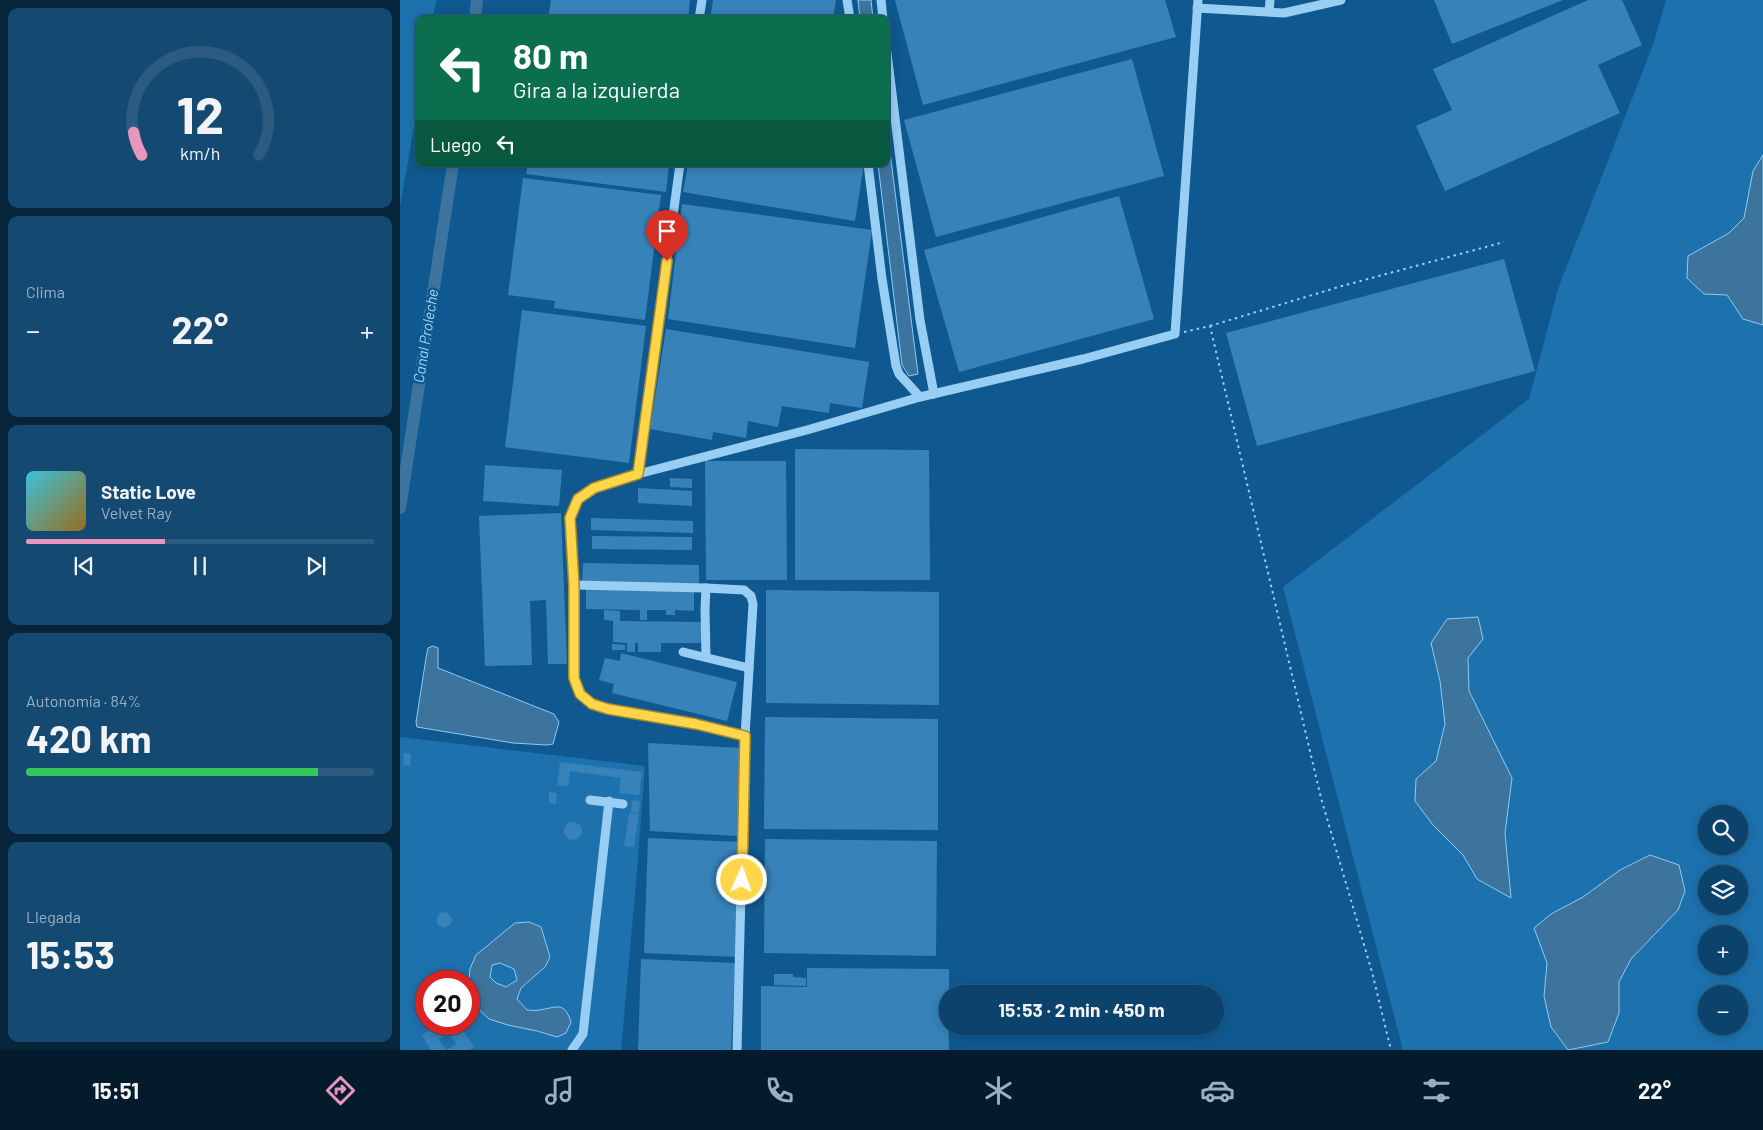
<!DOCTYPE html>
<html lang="es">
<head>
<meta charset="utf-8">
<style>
	body { margin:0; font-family:Barlow,sans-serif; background:#144a72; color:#f1f3f6; height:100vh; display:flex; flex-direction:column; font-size:19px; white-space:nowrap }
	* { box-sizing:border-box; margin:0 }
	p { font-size:16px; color:#9ab0c2 }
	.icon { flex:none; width:28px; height:28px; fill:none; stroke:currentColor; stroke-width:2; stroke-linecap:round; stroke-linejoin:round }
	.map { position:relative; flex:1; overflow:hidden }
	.drawer { display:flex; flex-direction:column; gap:8px; padding:8px; background:#06253b; width:400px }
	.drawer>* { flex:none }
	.hud { position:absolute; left:15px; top:15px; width:475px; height:152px; border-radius:10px; box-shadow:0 2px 12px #0003,0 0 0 1px #2b5c7f; background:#0b6e4f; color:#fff; overflow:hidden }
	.buttons { position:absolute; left:1298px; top:805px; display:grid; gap:10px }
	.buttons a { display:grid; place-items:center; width:50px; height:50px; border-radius:50%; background:#0b436c; box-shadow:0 2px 12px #0003,0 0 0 1px #2b5c7f; font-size:25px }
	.speed { position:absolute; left:15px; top:970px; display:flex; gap:10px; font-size:25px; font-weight:700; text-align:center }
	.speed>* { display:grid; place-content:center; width:65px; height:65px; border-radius:50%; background:#0b436c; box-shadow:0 2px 12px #0003,0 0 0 1px #2b5c7f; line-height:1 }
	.speed .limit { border:8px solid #d22; background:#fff; color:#111 }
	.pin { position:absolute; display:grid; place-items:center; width:42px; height:42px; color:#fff; margin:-51px -21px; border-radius:50% 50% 50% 0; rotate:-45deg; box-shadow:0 0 5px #0007 }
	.pin .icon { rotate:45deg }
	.me { position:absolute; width:55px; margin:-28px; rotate:2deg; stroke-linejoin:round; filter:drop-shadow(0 0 4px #0008) }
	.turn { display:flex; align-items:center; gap:18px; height:105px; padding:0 15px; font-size:22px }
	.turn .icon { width:65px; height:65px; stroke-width:2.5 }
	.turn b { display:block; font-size:35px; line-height:42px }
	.then { display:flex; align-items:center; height:48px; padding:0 15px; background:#0003; gap:10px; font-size:19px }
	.big { font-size:38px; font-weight:700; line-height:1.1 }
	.drawer .widget { flex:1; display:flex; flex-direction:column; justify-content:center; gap:8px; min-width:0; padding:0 18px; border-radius:10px; background:#144a72 }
	.drawer .dial { align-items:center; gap:0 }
	.dial svg { height:130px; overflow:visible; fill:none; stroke:#2b5c7f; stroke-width:7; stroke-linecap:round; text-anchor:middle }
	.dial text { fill:#f1f3f6; stroke:none }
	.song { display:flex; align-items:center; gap:15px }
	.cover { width:60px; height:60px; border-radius:8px; background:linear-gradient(135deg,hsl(190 70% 55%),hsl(40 70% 35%)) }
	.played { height:5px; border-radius:2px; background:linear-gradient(90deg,#e797bd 40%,#2b5c7f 40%) }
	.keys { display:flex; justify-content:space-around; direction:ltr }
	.heat { display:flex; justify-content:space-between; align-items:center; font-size:28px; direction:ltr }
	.charge { height:8px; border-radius:4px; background:linear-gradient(90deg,#34c759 84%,#2b5c7f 0) }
	.trip { position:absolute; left:539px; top:985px; width:285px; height:50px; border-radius:25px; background:#0b436c; box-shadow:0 2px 12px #0003,0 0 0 1px #2b5c7f; font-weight:700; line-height:50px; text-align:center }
	.dock { display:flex; height:80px; justify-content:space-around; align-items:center; background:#041b2b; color:#9ab0c2 }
	.dock .icon { width:35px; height:35px }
	.dock .current { color:#e797bd }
	.dock b { font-size:22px; color:#f1f3f6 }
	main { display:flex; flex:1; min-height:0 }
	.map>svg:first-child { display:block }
	.green { fill:#1d72ae; fill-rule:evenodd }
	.water { fill:#3d749d; stroke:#89ccf8; fill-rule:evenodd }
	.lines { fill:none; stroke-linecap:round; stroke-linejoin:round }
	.canal { stroke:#3d749d; stroke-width:12 }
	.building { fill:#3783b9 }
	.path { stroke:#98cef4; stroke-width:2; stroke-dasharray:2.5 4; stroke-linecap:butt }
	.minor { stroke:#98cef4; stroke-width:9 }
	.route-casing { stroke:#a68a30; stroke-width:12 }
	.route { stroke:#ffd54a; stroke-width:9 }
	.labels { text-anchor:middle; stroke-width:5; stroke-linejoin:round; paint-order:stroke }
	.water-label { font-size:15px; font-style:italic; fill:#a4d8fb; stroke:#0f5990 }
</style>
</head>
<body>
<main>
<section class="drawer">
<div class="widget dial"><svg viewBox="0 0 100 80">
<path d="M14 69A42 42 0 1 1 86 69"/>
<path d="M14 69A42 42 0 0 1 9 55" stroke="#e797bd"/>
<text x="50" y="56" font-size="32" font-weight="700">12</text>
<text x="50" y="72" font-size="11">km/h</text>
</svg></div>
<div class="widget"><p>Clima</p>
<div class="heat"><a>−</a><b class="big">22°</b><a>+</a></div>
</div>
<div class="widget">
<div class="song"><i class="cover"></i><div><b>Static Love</b><p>Velvet Ray</p></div></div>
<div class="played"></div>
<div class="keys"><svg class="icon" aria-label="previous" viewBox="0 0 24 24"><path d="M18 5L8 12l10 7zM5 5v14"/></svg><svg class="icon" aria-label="pause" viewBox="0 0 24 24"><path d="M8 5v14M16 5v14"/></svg><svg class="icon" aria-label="next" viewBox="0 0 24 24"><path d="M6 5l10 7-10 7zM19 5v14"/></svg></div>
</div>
<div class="widget"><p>Autonomía · 84%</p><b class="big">420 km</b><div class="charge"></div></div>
<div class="widget"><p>Llegada</p><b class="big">15:53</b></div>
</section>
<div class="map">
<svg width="1363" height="1050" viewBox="0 0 1363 1050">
	<rect width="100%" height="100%" fill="#0f5990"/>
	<!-- green -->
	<g class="green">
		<path d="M0 0H36L33 19H19V99L0 206Z"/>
		<path d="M1266 0H1363V1050H1003L883 587 1129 399 1158 289 1253 45ZM1306 814H1339V846H1306ZM1306 874H1339V906H1306ZM1306 934H1339V966H1306ZM1306 994H1339V1026H1306Z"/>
		<path d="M0 737 245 766 236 883 221 1050H0ZM26 981H69V1024H26Z"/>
	</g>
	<!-- water -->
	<g class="water">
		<path d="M458 0H471L473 19H460Z"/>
		<path d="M486 120 518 374 509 376 502 365 478 164H486Z"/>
		<path d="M1363 155V325L1343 319 1327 295 1304 294 1287 278 1288 256 1329 233 1344 218 1353 171Z"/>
		<path d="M1078 617 1083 639 1068 658 1069 691 1112 778 1105 833 1111 898 1077 879 1063 855 1033 825 1015 801 1016 779 1036 761 1045 724 1040 681 1031 643 1047 619Z"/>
		<path d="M33 646 38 648V668L154 714 159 722 153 744 147 745 113 743 17 727 16 722 26 658 28 648Z"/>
		<path d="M1250 855 1279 865 1285 891 1278 910 1231 959 1219 982V1013L1208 1042 1168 1050 1151 1027 1144 996 1147 963 1134 928 1151 914 1183 897 1220 870Z"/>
		<path d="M129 922 141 927 150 957 145 967 121 988 117 999 127 1010C131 1010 135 1011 139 1010 156 1008 164 1000 171 1022L166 1033 157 1037 137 1031 108 1025 89 1019 73 1004 69 981 70 969 76 955 115 923ZM100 963 114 969 117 980 106 987 96 983 90 977 92 965Z"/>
	</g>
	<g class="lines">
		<!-- canal -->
		<g class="canal">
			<path d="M75 19 77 0"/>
			<path d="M0 508 53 164"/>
		</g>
	</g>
	<!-- building -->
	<g class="building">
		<path d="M151 0H290L288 19H148Z"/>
		<path d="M313 0H436L433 19H310Z"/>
		<path d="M495 0H765L776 37 523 105Z"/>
		<path d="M1034 0H1163L1052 44Z"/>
		<path d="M1188 0H1222L1242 45 1198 65 1220 113 1045 191 1016 126 1052 110 1033 69Z"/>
		<path d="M732 59 764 176 536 237 504 120Z"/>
		<path d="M128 164H269L266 192 126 174Z"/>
		<path d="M288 164H464L455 221 283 192Z"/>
		<path d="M123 178 261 195 245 320 154 308 155 301 108 295Z"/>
		<path d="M719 196 754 319 559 372 524 250Z"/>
		<path d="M282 204 472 230 455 348 268 319Z"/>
		<path d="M1104 259 1135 371 857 446 826 333Z"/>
		<path d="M122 310 246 326 229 463 105 447Z"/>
		<path d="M266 329 469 362 462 408 430 403 429 413 382 406 378 427 348 421 346 438 313 432 312 440 250 429Z"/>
		<path d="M395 449 529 450 530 580H395Z"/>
		<path d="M305 461H386L387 580H306Z"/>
		<path d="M85 465 162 470 159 506 83 501Z"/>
		<path d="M270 478 292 479V488L270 487Z"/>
		<path d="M238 488 292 491V506L238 503Z"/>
		<path d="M161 513 167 664H148L146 600 130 601 132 665 85 666 79 516Z"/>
		<path d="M191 518 293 521V533L191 530Z"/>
		<path d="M192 536 292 537V550L192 549Z"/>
		<path d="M183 563 299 565V584L182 582Z"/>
		<path d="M186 589 294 590V611L275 610V615H266V610H247V620H240V610L186 609Z"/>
		<path d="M366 590 539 592V705L366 703Z"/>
		<path d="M204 610 220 611V621L301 622V643H261V652H238V643H235V652H227V643L213 642V621L204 620Z"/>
		<path d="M212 644 225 645V650H212Z"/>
		<path d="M221 653 337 682 327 721 212 693 214 684 199 680 205 658 220 661Z"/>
		<path d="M365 717 538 719V830L364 829Z"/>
		<path d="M248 743 342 748 337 836 250 831Z"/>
		<path d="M4 753 11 754 10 766 3 765Z"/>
		<path d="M160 762 242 772 239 795 219 793 221 778 170 771 168 786 157 785Z"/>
		<path d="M149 792 157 793 156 804 149 803Z"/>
		<path d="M232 800 240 801 239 813 231 812Z"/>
		<path d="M229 813 239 814 234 847 224 846Z"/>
		<circle cx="173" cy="831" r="9"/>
		<path d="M248 838 342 842 337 957 244 953Z"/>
		<path d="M365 839 537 841 536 956 364 953Z"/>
		<path d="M41 912 48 913 52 919 50 925 43 928 37 924V917Z"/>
		<path d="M241 959 335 963 331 1050H238Z"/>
		<path d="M407 968 549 969V994H548L549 1050H361V986L407 987Z"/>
		<path d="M374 974H393V977L406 978V986L374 985Z"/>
		<path d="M32 1024H59L74 1047 69 1050H47L56 1044 49 1033 39 1039 46 1050H31L22 1035 32 1028Z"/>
	</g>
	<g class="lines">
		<!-- path -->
		<g class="path">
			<path d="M810 326 942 286 1104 242"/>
			<path d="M784 332 810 326 921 798 972 972 991 1050"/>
		</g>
		<!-- minor -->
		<g class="minor">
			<path d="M447 0 450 19"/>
			<path d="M481 0 483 19"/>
			<path d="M797 8 884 13 941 0"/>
			<path d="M869 12 870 0"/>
			<path d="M299 19 302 0"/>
			<path d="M486 45 520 320 534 394"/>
			<path d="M468 164 482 279 496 366 499 374 520 397"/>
			<path d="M238 474 280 164"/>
			<path d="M174 585 306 588"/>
			<path d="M283 652 349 668"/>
			<path d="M306 657 305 609 306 588 344 590 351 596 353 604 345 736 337 1050"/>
			<path d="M345 736 296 724 208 709 192 704 181 694 174 678V585L170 518 178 499 194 489 238 474 407 430 520 397 683 359 775 334 798 0"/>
			<path d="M190 800 223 804"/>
			<path d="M172 1050 183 1034 209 801"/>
		</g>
	</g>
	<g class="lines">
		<!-- route casing -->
		<g class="route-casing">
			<path id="route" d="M267 261 238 474 194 488 178 499 170 518 174 585V678L180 694 192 704 208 709 296 724 345 736 342 880"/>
		</g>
		<!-- route -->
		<use href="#route" class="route"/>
	</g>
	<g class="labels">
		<!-- water labels -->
		<g class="water-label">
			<text transform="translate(26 336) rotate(-81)" y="5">Canal Proleche</text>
		</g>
	</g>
</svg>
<div class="buttons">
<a><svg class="icon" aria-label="search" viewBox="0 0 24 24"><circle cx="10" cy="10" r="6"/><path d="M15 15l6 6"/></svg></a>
<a><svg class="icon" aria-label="layers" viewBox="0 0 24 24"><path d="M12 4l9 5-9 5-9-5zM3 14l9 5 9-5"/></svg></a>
<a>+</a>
<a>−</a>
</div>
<div class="speed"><div class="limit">20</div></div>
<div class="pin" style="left:267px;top:261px;background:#d93025"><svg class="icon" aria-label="arrive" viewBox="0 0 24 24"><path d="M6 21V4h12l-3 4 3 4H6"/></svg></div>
<svg class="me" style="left:342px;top:880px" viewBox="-20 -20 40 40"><circle r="17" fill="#ffd54a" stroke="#fff" stroke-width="3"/><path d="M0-11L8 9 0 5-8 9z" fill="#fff"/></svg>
<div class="trip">15:53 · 2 min · 450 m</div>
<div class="hud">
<div class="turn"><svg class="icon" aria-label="left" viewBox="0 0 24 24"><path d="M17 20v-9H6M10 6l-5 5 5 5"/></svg><div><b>80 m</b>Gira a la izquierda</div></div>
<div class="then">Luego<svg class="icon" aria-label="left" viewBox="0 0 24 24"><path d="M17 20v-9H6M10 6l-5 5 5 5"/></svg></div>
</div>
</div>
</main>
<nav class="dock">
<b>15:51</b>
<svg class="icon current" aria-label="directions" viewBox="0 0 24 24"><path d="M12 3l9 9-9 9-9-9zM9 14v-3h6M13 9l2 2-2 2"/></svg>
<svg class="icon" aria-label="music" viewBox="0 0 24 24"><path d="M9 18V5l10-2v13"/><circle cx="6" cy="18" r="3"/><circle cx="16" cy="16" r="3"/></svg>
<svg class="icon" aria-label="phone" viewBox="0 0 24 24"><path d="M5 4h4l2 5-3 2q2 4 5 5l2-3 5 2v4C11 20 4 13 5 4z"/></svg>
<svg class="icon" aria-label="climate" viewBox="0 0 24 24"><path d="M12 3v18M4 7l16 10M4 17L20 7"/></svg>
<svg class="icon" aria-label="car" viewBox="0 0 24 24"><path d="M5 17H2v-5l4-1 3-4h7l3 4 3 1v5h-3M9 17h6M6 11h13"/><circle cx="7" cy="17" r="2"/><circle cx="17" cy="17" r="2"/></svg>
<svg class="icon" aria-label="filters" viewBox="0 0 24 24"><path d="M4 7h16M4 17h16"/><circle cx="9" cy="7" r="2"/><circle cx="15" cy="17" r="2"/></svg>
<b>22°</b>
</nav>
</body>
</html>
